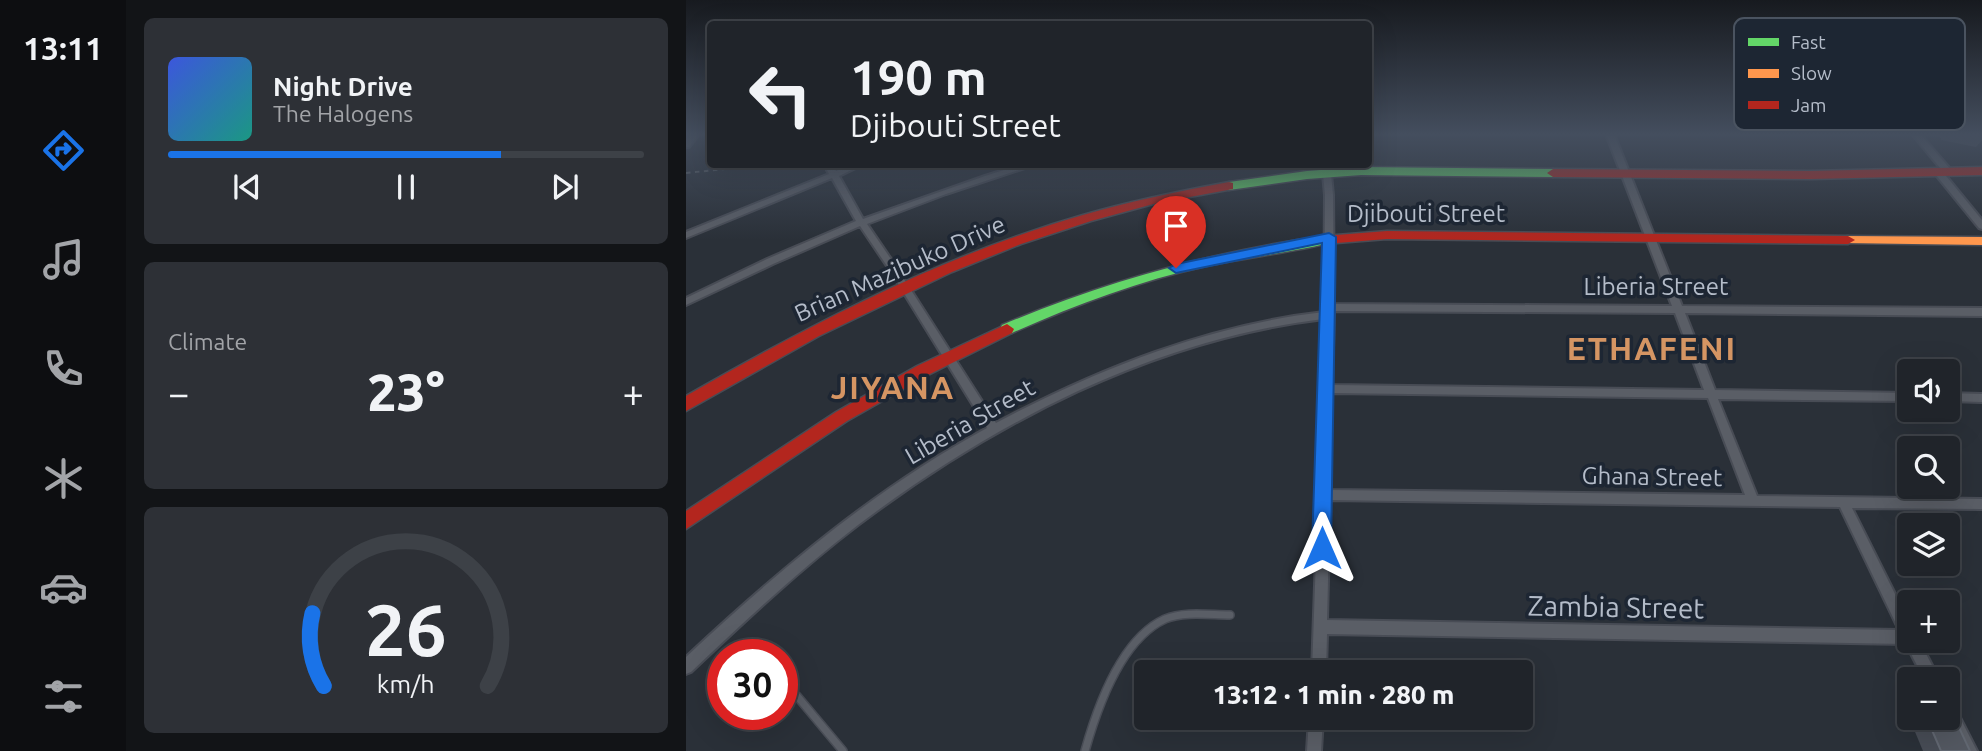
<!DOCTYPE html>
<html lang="en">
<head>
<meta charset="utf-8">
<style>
	body { margin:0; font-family:Ubuntu,sans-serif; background:#2d3036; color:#f1f3f6; height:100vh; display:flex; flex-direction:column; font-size:26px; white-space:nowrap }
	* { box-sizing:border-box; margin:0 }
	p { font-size:23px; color:#a2a4a8 }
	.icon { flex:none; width:38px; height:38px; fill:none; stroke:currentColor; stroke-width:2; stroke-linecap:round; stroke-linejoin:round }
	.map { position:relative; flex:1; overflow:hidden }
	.panel { display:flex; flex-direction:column; gap:18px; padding:18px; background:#121417; width:560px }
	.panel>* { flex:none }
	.banner { position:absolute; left:21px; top:21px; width:665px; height:147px; border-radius:7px; box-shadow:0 7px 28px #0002,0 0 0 2px #3d4147; background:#20242a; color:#f1f3f6; overflow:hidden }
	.tools { position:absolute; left:1211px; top:359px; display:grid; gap:14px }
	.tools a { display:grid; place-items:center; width:63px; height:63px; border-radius:7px; background:#20242a; box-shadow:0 7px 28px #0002,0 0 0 2px #3d4147; font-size:35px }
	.speed { position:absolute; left:21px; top:639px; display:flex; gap:14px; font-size:35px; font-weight:700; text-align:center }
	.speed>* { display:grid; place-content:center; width:91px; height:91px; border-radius:50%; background:#20242a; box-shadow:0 7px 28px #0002,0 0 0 2px #3d4147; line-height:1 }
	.speed .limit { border:10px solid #d22; background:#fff; color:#111 }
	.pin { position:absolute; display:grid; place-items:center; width:60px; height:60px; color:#fff; margin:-72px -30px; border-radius:50% 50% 50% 0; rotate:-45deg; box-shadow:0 0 7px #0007 }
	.pin .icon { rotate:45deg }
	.me { position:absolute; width:77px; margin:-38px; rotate:0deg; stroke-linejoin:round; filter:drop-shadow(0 0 5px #0008) }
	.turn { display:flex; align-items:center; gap:24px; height:147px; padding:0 28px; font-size:32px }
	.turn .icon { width:91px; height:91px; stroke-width:2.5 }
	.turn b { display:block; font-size:49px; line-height:60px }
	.big { font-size:52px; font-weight:800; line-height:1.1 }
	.panel .card { flex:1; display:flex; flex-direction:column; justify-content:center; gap:10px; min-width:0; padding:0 24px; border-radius:10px; background:#2d3036 }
	.panel .dial { align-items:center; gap:0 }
	.dial svg { height:182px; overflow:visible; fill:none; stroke:#3d4147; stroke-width:7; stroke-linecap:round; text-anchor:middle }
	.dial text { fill:#f1f3f6; stroke:none }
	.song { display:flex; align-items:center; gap:21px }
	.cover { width:84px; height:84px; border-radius:10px; background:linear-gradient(135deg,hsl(230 70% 55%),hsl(170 70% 35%)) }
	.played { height:7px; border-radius:4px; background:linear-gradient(90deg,#1a73e8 70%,#3d4147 70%) }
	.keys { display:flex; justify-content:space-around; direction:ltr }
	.heat { display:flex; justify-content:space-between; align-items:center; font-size:38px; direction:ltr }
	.trip { position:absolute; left:448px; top:660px; width:399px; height:70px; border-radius:7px; background:#20242a; box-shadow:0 7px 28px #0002,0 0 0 2px #3d4147; font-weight:800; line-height:70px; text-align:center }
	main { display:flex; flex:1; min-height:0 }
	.tabs { display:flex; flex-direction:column; width:126px; justify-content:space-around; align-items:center; background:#0d0e11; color:#a2a4a8 }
	.tabs .icon { width:49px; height:49px }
	.tabs .selected { color:#1a73e8 }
	.tabs b { font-size:32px; color:#f1f3f6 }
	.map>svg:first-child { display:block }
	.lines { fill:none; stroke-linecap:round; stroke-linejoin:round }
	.lane-casing { stroke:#484c55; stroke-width:10 }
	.street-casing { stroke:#484c55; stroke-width:4 }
	.fast-casing { stroke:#484c55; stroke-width:3 }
	.slow-casing { stroke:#484c55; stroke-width:3 }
	.jam-casing { stroke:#484c55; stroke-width:3 }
	.path { stroke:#5c6268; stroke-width:2; stroke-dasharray:4.5 4.5; stroke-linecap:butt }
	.lane { stroke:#5a5e66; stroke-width:7 }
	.street { fill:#5a5e66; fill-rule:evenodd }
	.fast { fill:#63d668; fill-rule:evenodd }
	.slow { fill:#ff974d; fill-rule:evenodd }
	.jam { fill:#b3261e; fill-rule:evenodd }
	.wall { fill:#474c55 }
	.building { fill:#535861; stroke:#626872; stroke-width:2 }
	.route { fill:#1a73e8; stroke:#114b97; stroke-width:2 }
	.labels { text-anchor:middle; stroke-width:7; stroke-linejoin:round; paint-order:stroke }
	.street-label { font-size:24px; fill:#b4bcc9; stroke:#1d2633 }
	.near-street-label { font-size:28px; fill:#b4bcc9; stroke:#1d2633 }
	.district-label { font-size:32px; font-weight:bold; letter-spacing:2px; fill:#d59563; stroke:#1d2633 }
	.key { fill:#1d2633; stroke:#4a5360; stroke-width:2 }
	.key-label { font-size:19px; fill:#b4bcc9 }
</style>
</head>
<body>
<main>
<nav class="tabs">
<b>13:11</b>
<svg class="icon selected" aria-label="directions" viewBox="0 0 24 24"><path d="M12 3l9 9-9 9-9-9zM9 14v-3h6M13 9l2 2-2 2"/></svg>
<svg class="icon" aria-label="music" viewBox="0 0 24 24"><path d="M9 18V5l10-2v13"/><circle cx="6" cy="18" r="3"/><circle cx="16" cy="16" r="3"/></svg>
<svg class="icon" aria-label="phone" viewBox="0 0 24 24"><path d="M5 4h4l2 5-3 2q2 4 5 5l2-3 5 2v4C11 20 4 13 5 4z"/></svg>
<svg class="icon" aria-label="climate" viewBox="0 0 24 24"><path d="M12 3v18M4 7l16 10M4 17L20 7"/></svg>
<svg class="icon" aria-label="car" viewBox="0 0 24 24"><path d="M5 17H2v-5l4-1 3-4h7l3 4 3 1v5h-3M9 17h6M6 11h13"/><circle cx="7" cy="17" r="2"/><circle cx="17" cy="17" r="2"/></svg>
<svg class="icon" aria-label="filters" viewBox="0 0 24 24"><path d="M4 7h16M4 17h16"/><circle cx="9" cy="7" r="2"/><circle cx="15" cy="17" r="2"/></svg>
</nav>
<section class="panel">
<div class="card">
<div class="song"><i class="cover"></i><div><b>Night Drive</b><p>The Halogens</p></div></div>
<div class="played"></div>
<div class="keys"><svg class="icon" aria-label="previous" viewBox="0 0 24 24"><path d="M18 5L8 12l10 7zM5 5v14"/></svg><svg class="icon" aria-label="pause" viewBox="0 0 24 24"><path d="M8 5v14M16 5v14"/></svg><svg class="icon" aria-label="next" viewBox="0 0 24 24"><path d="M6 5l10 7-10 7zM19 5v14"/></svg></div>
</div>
<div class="card"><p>Climate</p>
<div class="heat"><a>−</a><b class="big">23°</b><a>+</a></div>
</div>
<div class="card dial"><svg viewBox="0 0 100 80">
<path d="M14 69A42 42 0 1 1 86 69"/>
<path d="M14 69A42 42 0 0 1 9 37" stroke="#1a73e8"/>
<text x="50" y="56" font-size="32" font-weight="700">26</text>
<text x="50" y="72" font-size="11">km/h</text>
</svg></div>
</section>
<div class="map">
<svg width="1296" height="751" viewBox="0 0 1296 751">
	<rect width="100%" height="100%" fill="#2a3038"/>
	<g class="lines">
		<!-- lane casing -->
		<g class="lane-casing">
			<g id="lane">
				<path d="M111 696 157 751"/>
				<path d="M399 751C411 708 435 639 479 619 498 611 524 615 544 615"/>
			</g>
		</g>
		<!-- street casing -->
		<g class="street-casing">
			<g id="street">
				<path d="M5 134H13L3 147H0V140Z"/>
				<path d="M920 134H928L996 306 1296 308V316L999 313 1029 390 1223 393V401L1032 399 1071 496 1296 499V509L1166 508 1223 622V640H1233L1253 679H1238L1220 644 641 634 640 672H626L632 499 630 495 632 491 635 392 634 389 636 386 638 319C468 339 307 423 172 525 113 570 59 621 5 672L0 674V657C92 571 190 488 301 428L203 269 174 226 87 264 0 305V298L81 259 170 221 146 178 0 238V232L143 174 138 164H146L150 171 166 164H178L153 176 177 219 299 176 337 164H351L260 194 181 224 209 265 310 423C412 369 522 325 638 312L639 195 636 164H644L647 195 648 304 986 306ZM648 311 989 313 1018 390 646 385ZM646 393 1022 398 1059 495 644 490ZM644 500 1154 507 1213 630 641 620Z"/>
				<path d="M1226 134H1234L1266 171V175H1260Z"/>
				<path d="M1250 171H1256L1296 220V229L1293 228 1250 175Z"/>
				<path d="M1262 393 1296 394V402L1262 401Z"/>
				<path d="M1262 702 1267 704 1291 751H1276L1259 718H1262Z"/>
				<path d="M623 718H637L635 751H621Z"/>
			</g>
		</g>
		<!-- fast casing -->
		<g class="fast-casing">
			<g id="fast">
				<path d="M675 167 867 169 873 173 867 177 675 175 621 179 543 190 537 186 543 182 621 171Z"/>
				<path d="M638 236 645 240 643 243C603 253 561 257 520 266 453 281 389 305 326 333L321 334 314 329 316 325C420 281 526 252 638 236Z"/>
			</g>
		</g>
		<!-- slow casing -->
		<g class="slow-casing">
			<path id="slow" d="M1162 236 1296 237V245L1157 243V237Z"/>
		</g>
		<!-- jam casing -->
		<g class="jam-casing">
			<g id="jam">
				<path d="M1296 167V175L1124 179 867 177 861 173 867 169 1124 171Z"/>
				<path d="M543 182 547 183V189L471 203 405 221 335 244 266 272 133 336 0 411V396C126 324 257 255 397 215 445 201 494 191 543 182Z"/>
				<path d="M701 231 1162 236 1169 240 1162 244 701 239 638 244 631 240 638 236Z"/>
				<path d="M321 324 328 329 326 333 242 375 161 421 0 529V511L150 412 231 366Z"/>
			</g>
		</g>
		<!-- path -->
		<path class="path" d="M0 173 39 169"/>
		<!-- lane -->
		<use href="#lane" class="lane"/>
		<!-- street -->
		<use href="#street" class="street"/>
		<!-- fast -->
		<use href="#fast" class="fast"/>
		<!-- slow -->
		<use href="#slow" class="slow"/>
		<!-- jam -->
		<use href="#jam" class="jam"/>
	</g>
	<!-- wall -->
	<g class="wall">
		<path d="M1242 134H1296V140L1290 147 1255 140V138Z"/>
		<path d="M1242 721 1284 751H1237L1227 727Z"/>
	</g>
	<!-- building -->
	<path class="building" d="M1242 721H1270L1284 751H1255Z"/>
	<!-- sky -->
	<linearGradient id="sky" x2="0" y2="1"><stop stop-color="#171a1f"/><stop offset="0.56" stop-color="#444e5e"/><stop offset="1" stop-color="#444e5e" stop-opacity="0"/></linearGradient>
	<rect width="1296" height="240" fill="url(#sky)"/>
	<!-- route -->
	<path class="route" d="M643 233 650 237 645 548 642 554 636 557 629 554 626 548 636 243 490 273 483 268 490 264Z"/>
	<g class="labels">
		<!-- street labels -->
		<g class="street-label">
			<text x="740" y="222">Djibouti Street</text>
			<text transform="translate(214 269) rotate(-24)" y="8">Brian Mazibuko Drive</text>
			<text x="970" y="295">Liberia Street</text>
			<text transform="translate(284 422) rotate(-30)" y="8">Liberia Street</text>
			<text transform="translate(966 477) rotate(1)" y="8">Ghana Street</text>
		</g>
		<!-- near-street labels -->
		<g class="near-street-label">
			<text transform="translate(930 607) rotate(1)" y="10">Zambia Street</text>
		</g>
		<!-- district labels -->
		<g class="district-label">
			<text x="966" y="360">ETHAFENI</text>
			<text x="207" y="399">JIYANA</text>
		</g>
	</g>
	<!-- legend -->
	<rect x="1048" y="18" width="231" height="112" rx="10" class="key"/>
	<rect x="1062" y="38" width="31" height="8" fill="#63d668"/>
	<rect x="1062" y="69" width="31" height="9" fill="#ff974d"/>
	<rect x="1062" y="101" width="31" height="8" fill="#b3261e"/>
	<g class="key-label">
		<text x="1105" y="49">Fast</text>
		<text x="1105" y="80">Slow</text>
		<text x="1105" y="112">Jam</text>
	</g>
</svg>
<div class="tools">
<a><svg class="icon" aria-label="sound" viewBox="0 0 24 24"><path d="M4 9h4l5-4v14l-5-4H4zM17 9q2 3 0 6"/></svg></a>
<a><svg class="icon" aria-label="search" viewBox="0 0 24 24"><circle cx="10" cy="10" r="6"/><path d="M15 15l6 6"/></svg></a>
<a><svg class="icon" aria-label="layers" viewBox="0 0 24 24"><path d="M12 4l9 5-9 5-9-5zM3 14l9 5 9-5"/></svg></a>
<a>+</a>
<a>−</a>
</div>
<div class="speed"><div class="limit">30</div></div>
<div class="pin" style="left:490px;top:268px;background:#d93025"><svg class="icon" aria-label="arrive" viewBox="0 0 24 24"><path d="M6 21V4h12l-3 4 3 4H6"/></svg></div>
<svg class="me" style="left:636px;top:548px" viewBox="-20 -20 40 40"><path d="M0-17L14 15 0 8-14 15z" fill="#1a73e8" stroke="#fff" stroke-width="4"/></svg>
<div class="trip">13:12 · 1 min · 280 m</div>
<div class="banner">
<div class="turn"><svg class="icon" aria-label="left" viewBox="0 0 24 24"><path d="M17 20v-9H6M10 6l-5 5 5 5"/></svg><div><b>190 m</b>Djibouti Street</div></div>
</div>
</div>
</main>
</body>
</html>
